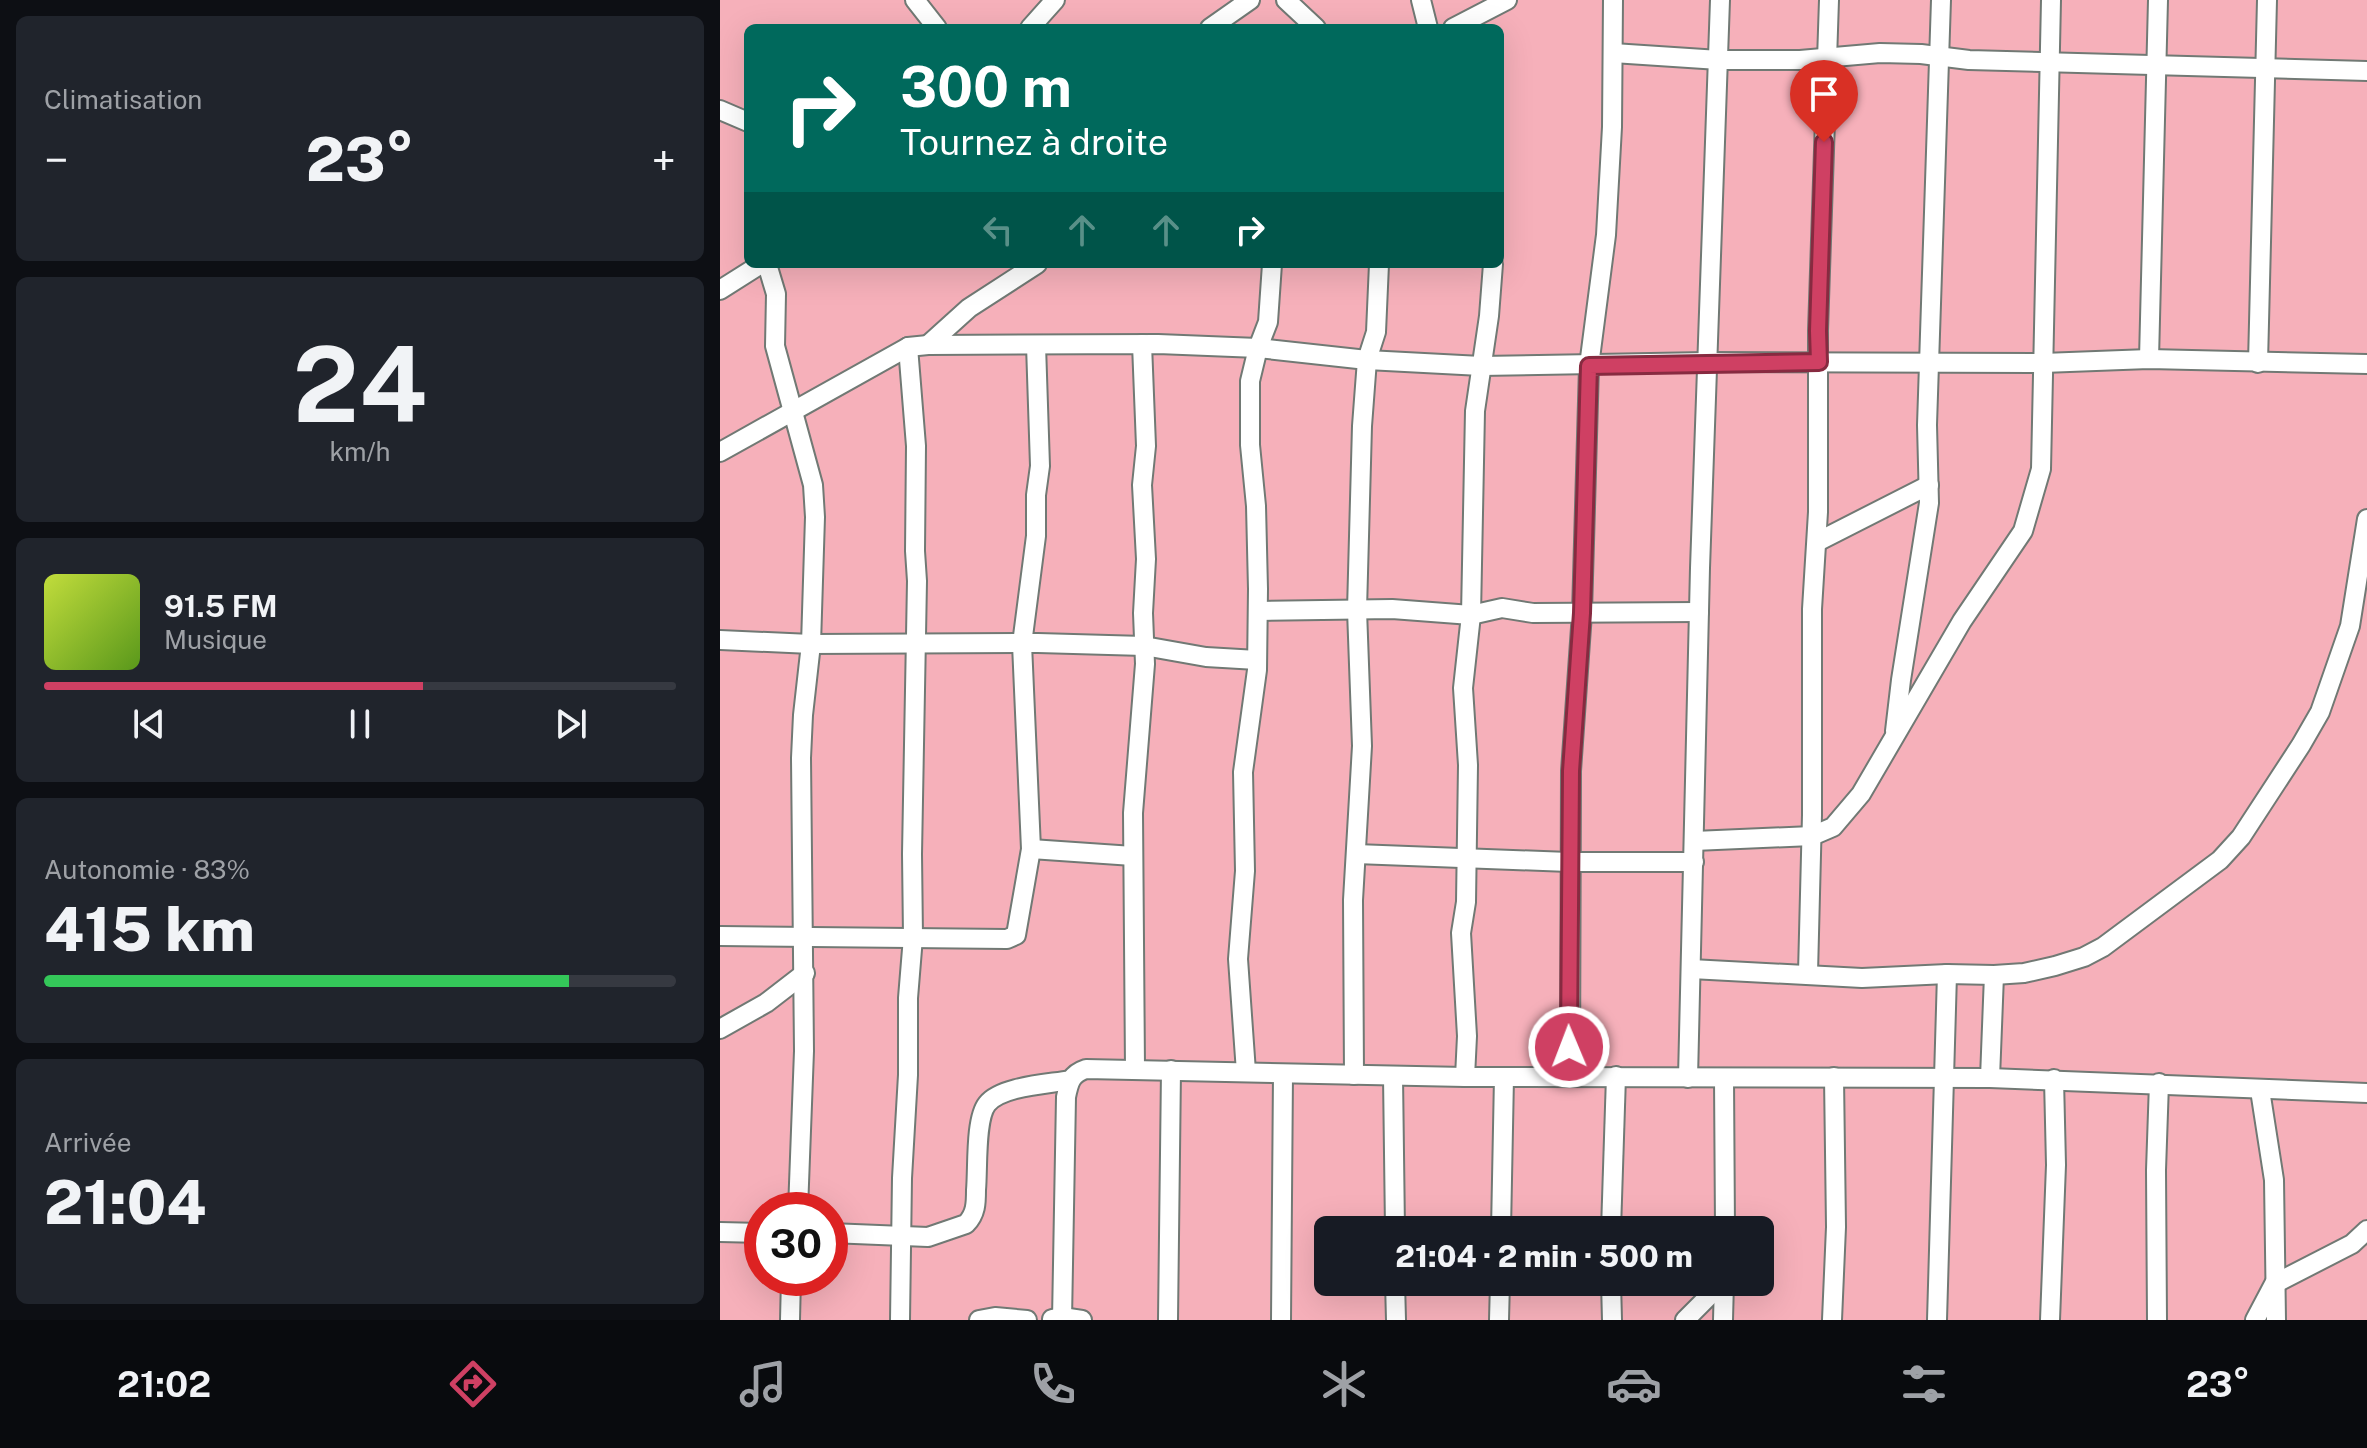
<!DOCTYPE html>
<html lang="fr">
<head>
<meta charset="utf-8">
<style>
	body { margin:0; font-family:"Public Sans",sans-serif; background:#20242c; color:#f1f3f6; height:100vh; display:flex; flex-direction:column; font-size:30px; white-space:nowrap }
	* { box-sizing:border-box; margin:0 }
	p { font-size:26px; color:#9ea1a6 }
	.icon { flex:none; width:44px; height:44px; fill:none; stroke:currentColor; stroke-width:2; stroke-linecap:round; stroke-linejoin:round }
	.map { position:relative; flex:1; overflow:hidden }
	.panel { display:flex; flex-direction:column; gap:16px; padding:16px; background:#0d0f14; width:720px }
	.panel>* { flex:none }
	.guide { position:absolute; left:24px; top:24px; width:760px; height:244px; border-radius:12px; box-shadow:0 8px 32px #0002; background:#00695c; color:#fff; overflow:hidden }
	.speed { position:absolute; left:24px; top:1192px; display:flex; gap:16px; font-size:40px; font-weight:700; text-align:center }
	.speed>* { display:grid; place-content:center; width:104px; height:104px; border-radius:50%; background:#171b24; box-shadow:0 8px 32px #0002; line-height:1 }
	.speed .limit { border:12px solid #d22; background:#fff; color:#111 }
	.pin { position:absolute; display:grid; place-items:center; width:68px; height:68px; color:#fff; margin:-82px -34px; border-radius:50% 50% 50% 0; rotate:-45deg; box-shadow:0 0 8px #0007 }
	.pin .icon { rotate:45deg }
	.me { position:absolute; width:88px; margin:-44px; rotate:359deg; stroke-linejoin:round; filter:drop-shadow(0 0 6px #0008) }
	.turn { display:flex; align-items:center; gap:28px; height:168px; padding:0 24px; font-size:36px }
	.turn .icon { width:104px; height:104px; stroke-width:2.5 }
	.turn b { display:block; font-size:56px; line-height:68px }
	.lanes { display:flex; align-items:center; height:76px; padding:0 24px; background:#0003; justify-content:center; gap:40px; direction:ltr }
	.lanes .off { opacity:.35 }
	.big { font-size:60px; font-weight:800; line-height:1.1 }
	.panel .card { flex:1; display:flex; flex-direction:column; justify-content:center; gap:12px; min-width:0; padding:0 28px; border-radius:12px; background:#20242c }
	.panel .dial { align-items:center; gap:0 }
	.dial b { font-size:104px; line-height:1 }
	.song { display:flex; align-items:center; gap:24px }
	.cover { width:96px; height:96px; border-radius:12px; background:linear-gradient(135deg,hsl(70 70% 55%),hsl(90 70% 35%)) }
	.played { height:8px; border-radius:4px; background:linear-gradient(90deg,#cf4063 60%,#363941 60%) }
	.keys { display:flex; justify-content:space-around; direction:ltr }
	.heat { display:flex; justify-content:space-between; align-items:center; font-size:44px; direction:ltr }
	.charge { height:12px; border-radius:6px; background:linear-gradient(90deg,#34c759 83%,#363941 0) }
	.trip { position:absolute; left:594px; top:1216px; width:460px; height:80px; border-radius:12px; background:#171b24; box-shadow:0 8px 32px #0002; font-weight:800; line-height:80px; text-align:center }
	.dock { display:flex; height:128px; justify-content:space-around; align-items:center; background:#090b0e; color:#9ea1a6 }
	.dock .icon { width:56px; height:56px }
	.dock .on { color:#cf4063 }
	.dock b { font-size:36px; color:#f1f3f6 }
	main { display:flex; flex:1; min-height:0 }
	.map>svg:first-child { display:block }
	.green { fill:#f6b0ba; fill-rule:evenodd }
	.lines { fill:none; stroke-linecap:round; stroke-linejoin:round }
	.minor-casing { stroke:#717974; stroke-width:22 }
	.minor { stroke:#fff; stroke-width:18 }
	.route-casing { stroke:#872a40; stroke-width:20 }
	.route { stroke:#cf4063; stroke-width:14 }
</style>
</head>
<body>
<main>
<section class="panel">
<div class="card"><p>Climatisation</p>
<div class="heat"><a>−</a><b class="big">23°</b><a>+</a></div>
</div>
<div class="card dial"><b>24</b><p>km/h</p></div>
<div class="card">
<div class="song"><i class="cover"></i><div><b>91.5 FM</b><p>Musique</p></div></div>
<div class="played"></div>
<div class="keys"><svg class="icon" aria-label="previous" viewBox="0 0 24 24"><path d="M18 5L8 12l10 7zM5 5v14"/></svg><svg class="icon" aria-label="pause" viewBox="0 0 24 24"><path d="M8 5v14M16 5v14"/></svg><svg class="icon" aria-label="next" viewBox="0 0 24 24"><path d="M6 5l10 7-10 7zM19 5v14"/></svg></div>
</div>
<div class="card"><p>Autonomie · 83%</p><b class="big">415 km</b><div class="charge"></div></div>
<div class="card"><p>Arrivée</p><b class="big">21:04</b></div>
</section>
<div class="map">
<svg width="1647" height="1320" viewBox="0 0 1647 1320">
	<rect width="100%" height="100%" fill="#e9f1ed"/>
	<!-- green -->
	<path class="green" d="M0 0H1647V1320H0ZM28 28H780V264H28ZM42 1210H110V1278H42ZM608 1230H1040V1282H608Z"/>
	<g class="lines">
		<!-- minor casing -->
		<g class="minor-casing">
			<g id="minor">
				<path d="M195 0 217 28"/>
				<path d="M566 0 596 28"/>
				<path d="M701 0 708 28"/>
				<path d="M310 28 335 0"/>
				<path d="M490 28 530 0"/>
				<path d="M733 28 787 0"/>
				<path d="M893 53 999 60H1080L1160 53 1201 54 1249 60 1647 71"/>
				<path d="M0 110 28 122"/>
				<path d="M47 264 56 294 55 346 93 485 95 517 91 644 83 715 81 758 84 1051 78 1210"/>
				<path d="M0 290 41 264"/>
				<path d="M208 345 249 308 317 264"/>
				<path d="M1429 359 1438 0"/>
				<path d="M1538 363 1547 0"/>
				<path d="M0 452 188 347 208 345 438 344 538 348 647 360 761 366 987 362 1323 363 1429 359 1647 364"/>
				<path d="M1097 542 1209 485"/>
				<path d="M538 611 672 609 751 615 782 608 813 613 979 612"/>
				<path d="M0 640 91 644 318 643 424 646 486 657 537 660"/>
				<path d="M1175 731 1181 680 1209 503 1207 425 1221 0"/>
				<path d="M974 841 1092 836 1113 827 1141 794 1242 621 1303 531 1321 469 1331 0"/>
				<path d="M311 849 413 856"/>
				<path d="M636 854 849 862H974"/>
				<path d="M0 936 287 939 296 935 311 849 302 644 316 536V495L320 466 316 345"/>
				<path d="M971 969 1142 978 1227 974 1274 975 1304 973 1335 966 1364 957 1383 947 1500 860 1521 837 1581 745 1600 712 1630 626 1647 519"/>
				<path d="M1088 973 1092 815V609L1098 512V331L1109 0"/>
				<path d="M0 1029 46 1003 85 973"/>
				<path d="M415 1069 413 813 425 664 423 613 426 559 422 485 426 446 422 344"/>
				<path d="M526 1072 518 959 525 871 523 772 537 670 538 589 536 506 530 445V381L538 348 548 322 552 264"/>
				<path d="M634 1075 633 900 642 746 637 610 642 426 647 360 656 332 659 264"/>
				<path d="M673 1076 675 1230"/>
				<path d="M745 1077 747 1036 741 933 746 902 748 765 743 688 751 615 755 411 769 316 773 264"/>
				<path d="M850 1077 851 771 862 613 869 366 886 235 892 127 893 0"/>
				<path d="M968 1078 980 568 1000 0"/>
				<path d="M1004 1078 1005 1230"/>
				<path d="M1270 1078 1274 975"/>
				<path d="M1540 1090 1554 1180 1556 1320"/>
				<path d="M781 1230 784 1077"/>
				<path d="M891 1230 896 1076"/>
				<path d="M0 1232 42 1233"/>
				<path d="M110 1233 208 1237 246 1224C256 1214 256 1203 256 1190 258 1169 255 1119 267 1104 281 1086 329 1084 350 1080"/>
				<path d="M675 1282 676 1320"/>
				<path d="M891 1282 892 1320"/>
				<path d="M332 1319 342 1317 362 1320"/>
				<path d="M70 1320 71 1278"/>
				<path d="M180 1320 182 1178 188 1075V998L193 937 192 854 197 581 195 551 196 446 188 347"/>
				<path d="M259 1320 275 1317 307 1320"/>
				<path d="M342 1320 346 1097C349 1082 351 1074 366 1069L745 1077 1270 1078 1647 1093"/>
				<path d="M448 1320 451 1070"/>
				<path d="M561 1320 563 1074"/>
				<path d="M779 1320 780 1282"/>
				<path d="M965 1320 1003 1282"/>
				<path d="M1003 1320 1004 1282"/>
				<path d="M1112 1320 1116 1227 1114 1077"/>
				<path d="M1217 1320 1227 974"/>
				<path d="M1330 1320 1336 1165 1334 1079"/>
				<path d="M1437 1320 1436 1170 1439 1083"/>
				<path d="M1535 1320 1554 1284 1632 1244 1647 1230"/>
			</g>
		</g>
		<!-- minor -->
		<use href="#minor" class="minor"/>
	</g>
	<g class="lines">
		<!-- route casing -->
		<g class="route-casing">
			<path id="route" d="M849 1047 851 771 862 613 869 366 1099 362 1098 331 1104 142"/>
		</g>
		<!-- route -->
		<use href="#route" class="route"/>
	</g>
</svg>
<div class="speed"><div class="limit">30</div></div>
<div class="pin" style="left:1104px;top:142px;background:#d93025"><svg class="icon" aria-label="arrive" viewBox="0 0 24 24"><path d="M6 21V4h12l-3 4 3 4H6"/></svg></div>
<svg class="me" style="left:849px;top:1047px" viewBox="-20 -20 40 40"><circle r="17" fill="#cf4063" stroke="#fff" stroke-width="3"/><path d="M0-11L8 9 0 5-8 9z" fill="#fff"/></svg>
<div class="trip">21:04 · 2 min · 500 m</div>
<div class="guide">
<div class="turn"><svg class="icon" aria-label="right" viewBox="0 0 24 24"><path d="M7 20v-9h11M14 6l5 5-5 5"/></svg><div><b>300 m</b>Tournez à droite</div></div>
<div class="lanes"><svg class="icon off" aria-label="left" viewBox="0 0 24 24"><path d="M17 20v-9H6M10 6l-5 5 5 5"/></svg><svg class="icon off" aria-label="ahead" viewBox="0 0 24 24"><path d="M12 20V5M6 11l6-6 6 6"/></svg><svg class="icon off" aria-label="ahead" viewBox="0 0 24 24"><path d="M12 20V5M6 11l6-6 6 6"/></svg><svg class="icon" aria-label="right" viewBox="0 0 24 24"><path d="M7 20v-9h11M14 6l5 5-5 5"/></svg></div>
</div>
</div>
</main>
<nav class="dock">
<b>21:02</b>
<svg class="icon on" aria-label="directions" viewBox="0 0 24 24"><path d="M12 3l9 9-9 9-9-9zM9 14v-3h6M13 9l2 2-2 2"/></svg>
<svg class="icon" aria-label="music" viewBox="0 0 24 24"><path d="M9 18V5l10-2v13"/><circle cx="6" cy="18" r="3"/><circle cx="16" cy="16" r="3"/></svg>
<svg class="icon" aria-label="phone" viewBox="0 0 24 24"><path d="M5 4h4l2 5-3 2q2 4 5 5l2-3 5 2v4C11 20 4 13 5 4z"/></svg>
<svg class="icon" aria-label="climate" viewBox="0 0 24 24"><path d="M12 3v18M4 7l16 10M4 17L20 7"/></svg>
<svg class="icon" aria-label="car" viewBox="0 0 24 24"><path d="M5 17H2v-5l4-1 3-4h7l3 4 3 1v5h-3M9 17h6M6 11h13"/><circle cx="7" cy="17" r="2"/><circle cx="17" cy="17" r="2"/></svg>
<svg class="icon" aria-label="filters" viewBox="0 0 24 24"><path d="M4 7h16M4 17h16"/><circle cx="9" cy="7" r="2"/><circle cx="15" cy="17" r="2"/></svg>
<b>23°</b>
</nav>
</body>
</html>
